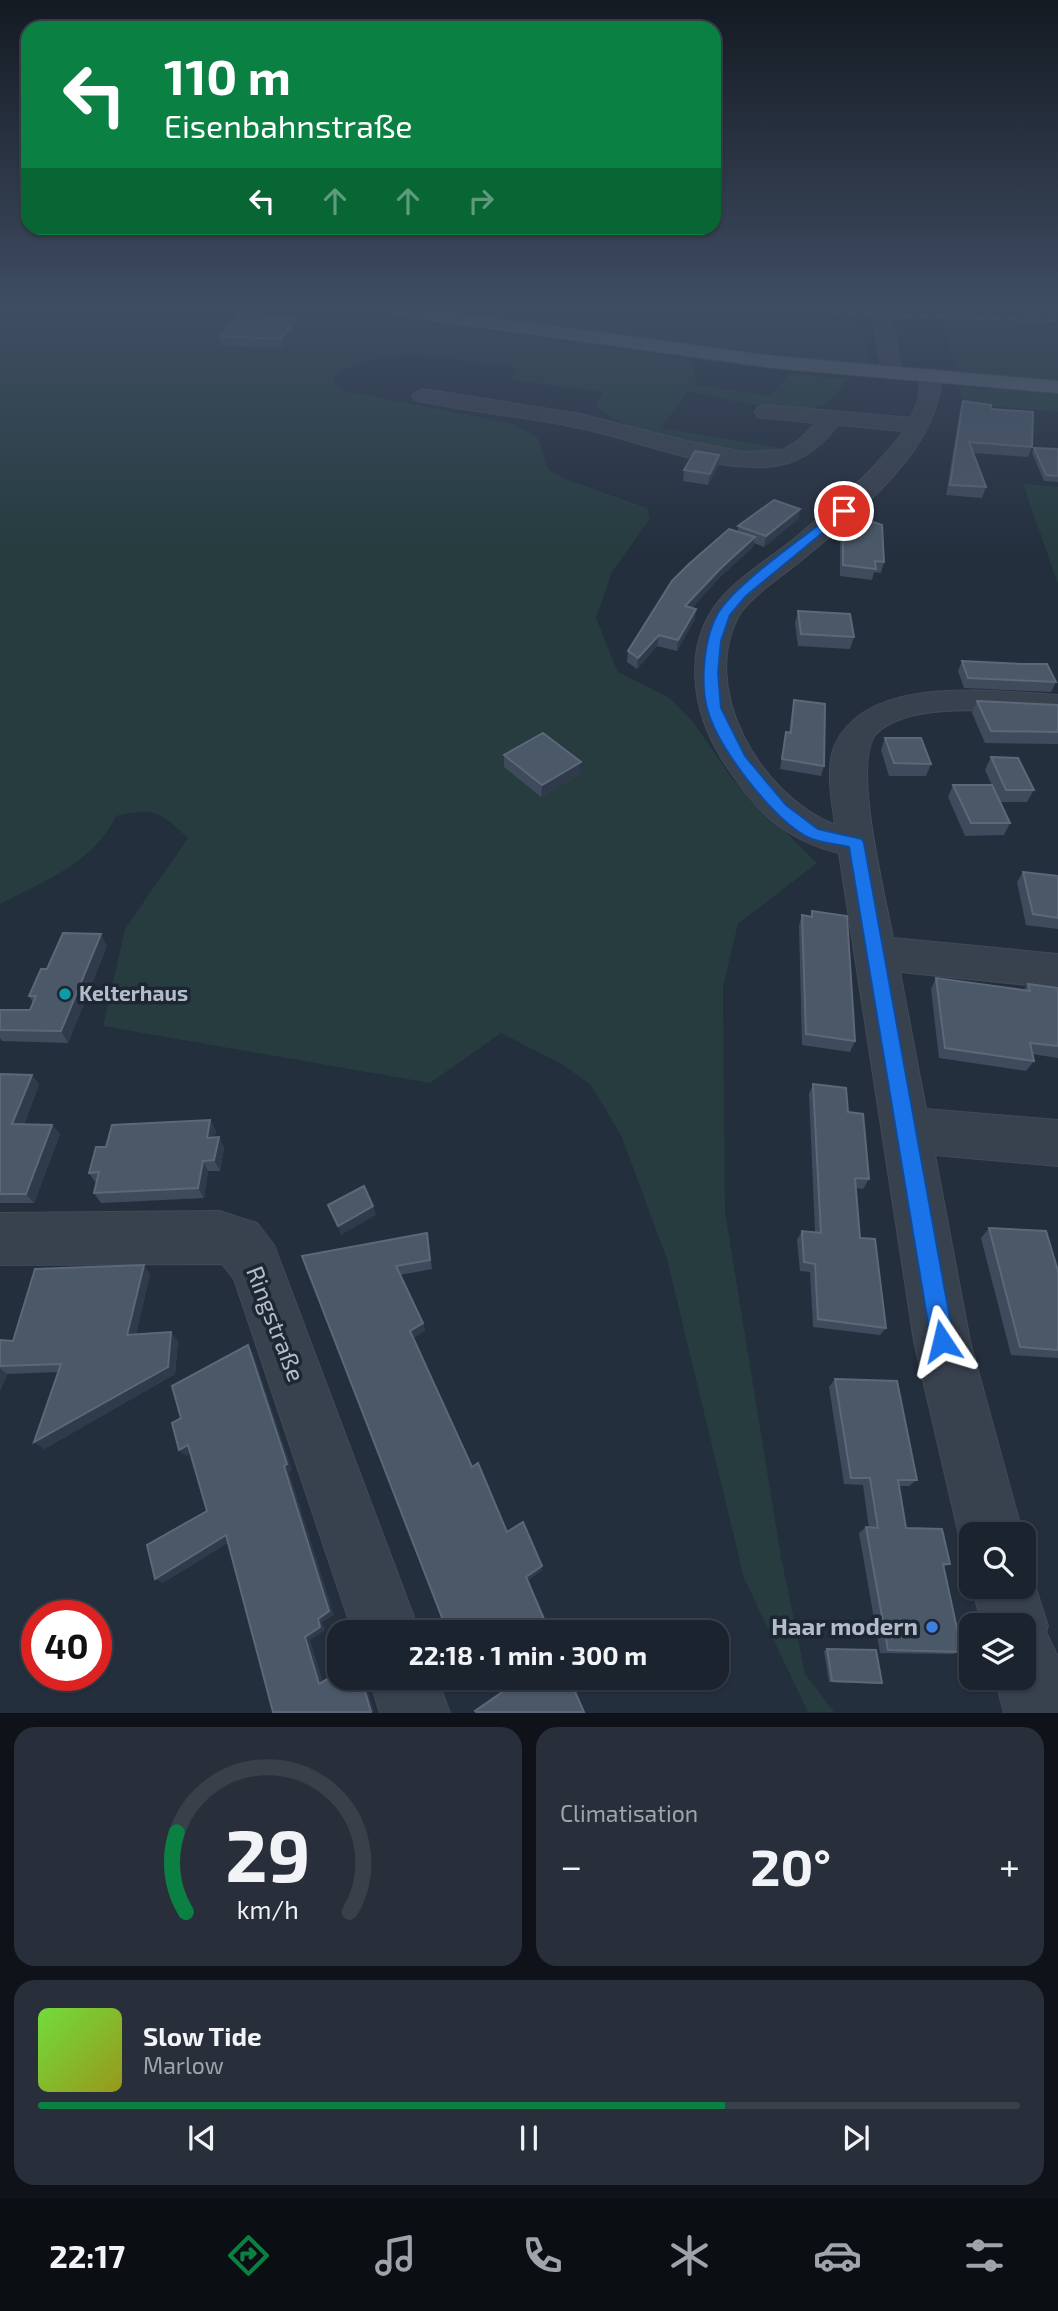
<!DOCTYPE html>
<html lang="fr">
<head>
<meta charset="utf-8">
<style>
	body { margin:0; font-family:"Exo 2",sans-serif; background:#282f3a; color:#f1f3f6; height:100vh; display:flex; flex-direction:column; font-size:26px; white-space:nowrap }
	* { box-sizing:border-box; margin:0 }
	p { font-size:23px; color:#a0a4aa }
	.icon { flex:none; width:38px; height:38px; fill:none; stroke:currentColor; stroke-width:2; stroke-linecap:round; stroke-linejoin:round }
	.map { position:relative; height:1713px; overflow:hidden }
	.drawer { display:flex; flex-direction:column; gap:14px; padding:14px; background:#0f1319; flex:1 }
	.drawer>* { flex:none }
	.guide { position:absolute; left:21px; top:21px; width:700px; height:214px; border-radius:21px; box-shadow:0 2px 5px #0004,0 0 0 2px #39404a; background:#0b8043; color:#fff; overflow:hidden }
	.controls { position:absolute; left:959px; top:1522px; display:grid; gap:14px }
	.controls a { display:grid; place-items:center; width:77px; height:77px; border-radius:14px; background:#1b232e; box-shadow:0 2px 5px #0004,0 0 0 2px #39404a; font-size:35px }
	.speed { position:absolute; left:21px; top:1600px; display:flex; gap:14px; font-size:35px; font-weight:700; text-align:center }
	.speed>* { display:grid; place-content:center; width:91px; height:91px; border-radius:50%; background:#1b232e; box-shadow:0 2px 5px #0004,0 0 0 2px #39404a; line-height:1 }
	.speed .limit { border:10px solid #d22; background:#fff; color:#111 }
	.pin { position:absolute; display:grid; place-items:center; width:60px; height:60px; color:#fff; margin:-30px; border:4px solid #fff; border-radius:50%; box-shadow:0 2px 7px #0007 }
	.me { position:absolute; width:77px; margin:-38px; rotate:350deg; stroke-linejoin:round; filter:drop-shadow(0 0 5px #0008) }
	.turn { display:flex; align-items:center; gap:24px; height:147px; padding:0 28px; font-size:32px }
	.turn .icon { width:91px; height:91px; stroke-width:2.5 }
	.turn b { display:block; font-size:49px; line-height:60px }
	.lanes { display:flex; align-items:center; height:66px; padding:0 28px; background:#0003; justify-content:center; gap:35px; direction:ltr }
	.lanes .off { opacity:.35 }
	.big { font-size:52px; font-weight:700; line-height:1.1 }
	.drawer .card { flex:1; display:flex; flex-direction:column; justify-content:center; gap:10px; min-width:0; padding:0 24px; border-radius:21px; background:#282f3a }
	.drawer .dial { align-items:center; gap:0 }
	.dial svg { height:182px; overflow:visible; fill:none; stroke:#39404a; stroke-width:7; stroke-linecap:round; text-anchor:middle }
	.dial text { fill:#f1f3f6; stroke:none }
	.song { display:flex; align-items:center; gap:21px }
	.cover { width:84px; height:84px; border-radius:10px; background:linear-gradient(135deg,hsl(100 70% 55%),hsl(60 70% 35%)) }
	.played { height:7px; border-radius:4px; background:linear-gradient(90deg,#0b8043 70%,#39404a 70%) }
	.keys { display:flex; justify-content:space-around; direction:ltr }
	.heat { display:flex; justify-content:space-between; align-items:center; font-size:38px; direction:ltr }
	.drawer .tiles { flex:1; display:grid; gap:14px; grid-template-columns:1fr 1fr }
	.card:last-child { grid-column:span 2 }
	.trip { position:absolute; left:327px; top:1620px; width:402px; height:70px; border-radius:21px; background:#1b232e; box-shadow:0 2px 5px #0004,0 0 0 2px #39404a; font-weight:700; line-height:70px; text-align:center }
	.dock { display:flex; height:112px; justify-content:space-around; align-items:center; background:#0b0e12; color:#a0a4aa }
	.dock .icon { width:49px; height:49px }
	.dock .on { color:#0b8043 }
	.dock b { font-size:32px; color:#f1f3f6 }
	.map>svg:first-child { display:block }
	.green { fill:#263c3f }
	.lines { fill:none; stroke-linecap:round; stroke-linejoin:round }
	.minor-casing { stroke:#414a57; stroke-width:2 }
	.major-casing { stroke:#414a57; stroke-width:2 }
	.minor { fill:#38414e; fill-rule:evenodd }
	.major { fill:#56606e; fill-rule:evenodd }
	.rail-casing { stroke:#5a6575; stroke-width:4.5 }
	.rail { stroke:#1d2633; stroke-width:2.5; stroke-dasharray:9; stroke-linecap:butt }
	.wall { fill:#3f4b5c }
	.shaded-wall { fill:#2f3b4b }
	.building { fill:#4b5868; stroke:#5c6777; stroke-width:2 }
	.route { fill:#1a73e8; stroke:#114b97; stroke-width:2 }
	.culture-dot { fill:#0f9aa8; stroke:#1d2633; stroke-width:2.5 }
	.shop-dot { fill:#3f7fe0; stroke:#1d2633; stroke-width:2.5 }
	.labels { text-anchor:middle; stroke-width:7; stroke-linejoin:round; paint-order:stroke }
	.poi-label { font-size:21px; font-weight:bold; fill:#b4bcc9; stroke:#1d2633; text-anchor:start }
	.near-street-label { font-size:24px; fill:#b4bcc9; stroke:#1d2633 }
	.near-poi-label { font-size:24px; font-weight:bold; fill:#b4bcc9; stroke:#1d2633; text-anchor:end }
</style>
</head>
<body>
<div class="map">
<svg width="1058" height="1713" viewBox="0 0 1058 1713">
	<rect width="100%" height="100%" fill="#242f3e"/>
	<!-- green -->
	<g class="green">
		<path d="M11 310H262L398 318 693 360 696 385 769 396 791 374 847 379C841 386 833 400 825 404 798 418 718 397 688 391L661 428 784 448C739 462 630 437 596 406L603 392 510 380 517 368 414 353 370 360 339 371 333 381 345 391 514 424 538 438 548 469 565 479 647 508 650 519 612 572 596 618 617 671 671 699 694 723 733 780 817 863 738 924 723 986 725 1212 781 1557 805 1674 834 1712H808L744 1578 667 1259 621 1135 591 1085 565 1066 501 1033 430 1083 103 1026 125 929 188 838C159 811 155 808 116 816 94 863 44 881 0 904V315Z"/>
		<path d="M419 310H577L846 318 865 334 868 366Z"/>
		<path d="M942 320 1058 324V381L955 372Z"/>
		<path d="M959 387 1058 392V412L964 404Z"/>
		<path d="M1023 484 1058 487V584Z"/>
	</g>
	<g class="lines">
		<!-- minor casing -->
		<g class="minor-casing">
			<g id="minor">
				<path d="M860 310H880L893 324 902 373 899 377H885L882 373 874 325Z"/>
				<path d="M931 370 941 376C942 448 850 520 798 563 778 579 757 592 741 612 696 687 761 796 835 825 832 801 825 768 835 745 868 673 993 692 1058 695V715C1012 713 910 698 876 734 851 762 886 899 893 938L1058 954V988L900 972 926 1109 1058 1120V1166L935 1155 970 1341 1023 1535H971V1558L959 1535 914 1341 839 853C783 839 756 811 725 764 691 712 679 640 727 592 746 572 772 557 794 539 833 506 873 472 904 431L838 425C819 449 799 465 767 467 706 470 643 442 584 429 528 416 471 413 415 400L412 395 423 389 580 414 687 441 744 452 782 450 799 440 816 423 758 417 755 412 758 407 766 405 911 418 918 401 921 376Z"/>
				<path d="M219 1211 257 1223 274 1245 420 1633H353L234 1279 222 1264 0 1265V1213Z"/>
				<path d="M1024 1562 1028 1564 1048 1626 1046 1632 1058 1657V1713H1004L995 1678H1024V1626H982L972 1587H1024Z"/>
				<path d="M369 1678H437L450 1713H380Z"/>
			</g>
		</g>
		<!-- major casing -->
		<g class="major-casing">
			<path id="major" d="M388 310H437L774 356 1058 381V393L774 368 397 316Z"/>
		</g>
		<!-- minor -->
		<use href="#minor" class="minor"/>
		<!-- major -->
		<use href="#major" class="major"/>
		<!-- rail casing -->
		<g class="rail-casing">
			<path id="rail" d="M748 310 1058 320"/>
		</g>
		<!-- rail -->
		<use href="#rail" class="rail"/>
	</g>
	<!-- wall -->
	<g class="wall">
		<path d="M297 319 299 328 282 348 222 346 220 336Z"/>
		<path d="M963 401 991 409 1032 447 1028 457 973 453 986 487 982 498 946 495 960 410Z"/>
		<path d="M1034 448 1058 449V482L1044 481 1032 453Z"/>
		<path d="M719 455 718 466 708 485 683 481 684 470Z"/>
		<path d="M800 509 798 519 764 547 754 543 753 547 719 578 692 608 695 619 677 651 657 646 637 669 627 662 628 651 738 532V526Z"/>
		<path d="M843 528 884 562 881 573 874 572 872 580 840 576V539Z"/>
		<path d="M798 611 854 637 850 649 798 646 795 623Z"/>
		<path d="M962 661 1056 682 1051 692 964 688 958 671Z"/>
		<path d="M794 700 824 766 821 776 780 769 786 732H789L792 710Z"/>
		<path d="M977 701 1058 705V744L985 743 972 713Z"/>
		<path d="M885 738 931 764 926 776H889L881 750Z"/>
		<path d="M504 755 580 774 541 797 504 767Z"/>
		<path d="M991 757 1034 790 1027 802H1000L1010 823 1004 835 965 836 948 797 953 785 996 794 985 770Z"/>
		<path d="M1023 872 1058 876V929L1026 925 1017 882Z"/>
		<path d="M812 911 855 1041 850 1052 802 1045 799 926 802 915 811 916Z"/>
		<path d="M107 946 68 1043 2 1041 0 1038V1010H30L33 1002 29 996 47 969Z"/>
		<path d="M936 978 1024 990 1028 984 1058 988V1058L1032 1054 1034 1061 1026 1071 939 1058 931 989Z"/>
		<path d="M0 1074 32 1075 39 1085 24 1124 52 1125 60 1134 34 1203H0Z"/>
		<path d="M813 1084 848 1112 869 1179 863 1189 856 1188 860 1238 886 1328 880 1335 813 1327 810 1272 800 1271 797 1240 802 1231 815 1232 809 1094Z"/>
		<path d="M210 1120 216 1131 214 1137H219L224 1148 220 1171H208L204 1198 101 1203 94 1193 96 1183 89 1173 106 1147Z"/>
		<path d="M989 1228 1058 1271V1358L1011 1355 981 1238Z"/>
		<path d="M427 1233 432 1269 400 1275 423 1323 425 1331 413 1338 472 1467 507 1532 542 1566V1570L528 1580 302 1256Z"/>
		<path d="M150 1274 136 1334 178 1341 175 1374 44 1449 58 1372 7 1374 0 1391V1340L13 1341Z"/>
		<path d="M835 1379 917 1480 909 1486H899L906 1528 950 1564 944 1567 962 1652 952 1654 880 1653 859 1533 866 1527 869 1528 863 1485 844 1484 829 1387Z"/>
		<path d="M827 1649 882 1683 878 1684 829 1682 824 1651Z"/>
	</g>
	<!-- shaded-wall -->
	<g class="shaded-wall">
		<path d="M297 319 299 328 282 348 281 339Z"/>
		<path d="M719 455 718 466 708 485 710 474Z"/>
		<path d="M800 509 798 519 764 547 766 536Z"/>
		<path d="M755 537 753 547 719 578 684 617 685 606 721 568Z"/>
		<path d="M696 609 695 619 677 651 678 640Z"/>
		<path d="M659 635 657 646 637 669 638 658Z"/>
		<path d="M581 762 580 774 541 797 542 785Z"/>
		<path d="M101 934 107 946 68 1043 61 1031Z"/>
		<path d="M32 1075 39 1085 20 1134 12 1124Z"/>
		<path d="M210 1120 216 1131 212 1148 207 1138Z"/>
		<path d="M52 1125 60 1134 34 1203 26 1194Z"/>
		<path d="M219 1137 224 1148 220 1171 214 1160Z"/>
		<path d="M203 1161 208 1171 204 1198 198 1188Z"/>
		<path d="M373 1206 376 1215 341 1235 338 1226Z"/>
		<path d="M144 1265 150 1274 134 1343 127 1335Z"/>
		<path d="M423 1323 425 1331 412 1339 410 1331Z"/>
		<path d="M171 1332 178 1341 175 1374 44 1449 34 1442Z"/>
		<path d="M248 1345 253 1353 292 1470 289 1472 334 1615 322 1622 325 1630 310 1640 324 1686 319 1684 305 1637 318 1619 284 1466Z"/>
		<path d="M0 1368 7 1374 0 1391Z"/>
		<path d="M188 1445 195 1451 186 1456 179 1450Z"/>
		<path d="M226 1535 233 1540 163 1583 155 1579Z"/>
		<path d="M542 1566V1570L526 1581V1577Z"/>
		<path d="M361 1678H364L374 1712H371Z"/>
	</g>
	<!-- building -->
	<g class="building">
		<path d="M241 313 297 319 281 339 220 336Z"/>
		<path d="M963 401 991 405V409L1033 412 1032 447 969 442 986 487 950 485Z"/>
		<path d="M1034 448 1058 449V476L1046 475Z"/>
		<path d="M695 451 719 455 710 474 684 470Z"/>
		<path d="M774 500 800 509 766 536 738 526Z"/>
		<path d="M856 516 882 525 884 562 875 561 876 569 843 565V528Z"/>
		<path d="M729 529 755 537 721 568 685 606 696 609 678 640 659 635 638 658 628 651 672 581 689 564Z"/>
		<path d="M798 611 850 614 854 637 801 634Z"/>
		<path d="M962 661 1022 664H1047L1056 682 968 678Z"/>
		<path d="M794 700 825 704 824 766 782 759 786 732 791 733Z"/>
		<path d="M977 701 1058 705V732L991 731Z"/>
		<path d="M543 733 581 762 542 785 504 755Z"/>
		<path d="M885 738H921L931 764 894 763Z"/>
		<path d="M991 757 1018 758 1034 790H1006Z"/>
		<path d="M953 785H992L1010 823H971Z"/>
		<path d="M1023 872 1058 876V918L1033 914Z"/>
		<path d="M812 911 847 916 855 1041 806 1034 802 915 812 917Z"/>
		<path d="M63 933 101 934 61 1031 0 1030V1010H30L36 996H29L41 969H47Z"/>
		<path d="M936 978 1030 991 1028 984 1058 988V1046L1030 1043 1034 1061 945 1048Z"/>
		<path d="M0 1074 32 1075 12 1124 52 1125 26 1194H0Z"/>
		<path d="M813 1084 846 1088 848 1112 863 1114 869 1179 855 1178 860 1238 875 1239 886 1328 818 1319 815 1264 804 1262 802 1231 821 1233Z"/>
		<path d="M210 1120 207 1138 219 1137 214 1160 203 1161 198 1188 94 1193 99 1172 89 1173 96 1147H106L112 1125Z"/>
		<path d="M364 1186 373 1206 338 1226 328 1205Z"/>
		<path d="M989 1228 1046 1231 1058 1271V1350L1020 1347Z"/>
		<path d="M427 1233 430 1260 396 1266 423 1323 410 1331 472 1467 478 1463 507 1532 523 1522 542 1566 526 1577 550 1633H448L302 1256Z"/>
		<path d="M144 1265 127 1335 171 1332 168 1367 34 1442 61 1364 0 1366V1340L13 1341 35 1269Z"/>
		<path d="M248 1345 287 1464 284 1466 329 1611 318 1619 320 1627 305 1637 319 1684 340 1671V1678H361L371 1712H273L226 1535 155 1579 147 1545 207 1511 188 1445 179 1450 172 1423 181 1418 172 1386Z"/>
		<path d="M835 1379 897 1381 917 1480H898L906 1528 942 1529 950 1564H943L962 1652 888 1650 866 1527 878 1528 870 1478H851Z"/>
		<path d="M827 1649 876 1650 882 1683 832 1681Z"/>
		<path d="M508 1678H569L584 1712H476L475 1711 511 1686Z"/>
	</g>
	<!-- sky -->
	<linearGradient id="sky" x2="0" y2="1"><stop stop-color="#141a22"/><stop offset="0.56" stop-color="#3f4d63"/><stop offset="1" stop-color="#3f4d63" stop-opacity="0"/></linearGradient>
	<rect width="1058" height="550" fill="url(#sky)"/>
	<!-- route -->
	<path class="route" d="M840 509 849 511 746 596 730 615 721 641 718 673 721 708 745 756 786 805 818 829 862 839 864 843 954 1341 950 1349 942 1353 934 1349 931 1341 849 847C836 844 819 843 807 837 772 818 717 747 707 708 700 681 704 637 718 613 737 582 809 533 840 509Z"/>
	<!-- markers -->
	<circle class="culture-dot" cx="65" cy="994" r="7"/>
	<circle class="shop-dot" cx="932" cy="1627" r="7"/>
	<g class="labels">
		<!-- poi labels -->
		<g class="poi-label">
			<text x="79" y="1001">Kelterhaus</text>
		</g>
		<!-- near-street labels -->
		<g class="near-street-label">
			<text transform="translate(275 1324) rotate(69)" y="8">Ringstraße</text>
		</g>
		<!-- near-poi labels -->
		<g class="near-poi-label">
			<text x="918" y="1635">Haar modern</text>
		</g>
	</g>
</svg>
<div class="controls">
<a><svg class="icon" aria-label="search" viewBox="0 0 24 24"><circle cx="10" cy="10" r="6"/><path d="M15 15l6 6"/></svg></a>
<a><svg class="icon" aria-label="layers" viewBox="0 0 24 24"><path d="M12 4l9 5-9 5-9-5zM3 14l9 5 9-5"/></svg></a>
</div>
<div class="speed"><div class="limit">40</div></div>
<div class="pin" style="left:844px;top:511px;background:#d93025"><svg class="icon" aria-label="arrive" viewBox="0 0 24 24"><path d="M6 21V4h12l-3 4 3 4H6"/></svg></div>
<svg class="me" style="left:942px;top:1341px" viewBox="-20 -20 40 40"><path d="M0-17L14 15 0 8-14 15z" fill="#1a73e8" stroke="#fff" stroke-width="4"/></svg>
<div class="trip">22:18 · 1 min · 300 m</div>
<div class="guide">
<div class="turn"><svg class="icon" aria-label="left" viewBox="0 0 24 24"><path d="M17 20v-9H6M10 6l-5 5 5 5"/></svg><div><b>110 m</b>Eisenbahnstraße</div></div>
<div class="lanes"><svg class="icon" aria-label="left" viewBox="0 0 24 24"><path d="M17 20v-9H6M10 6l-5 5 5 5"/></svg><svg class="icon off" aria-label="ahead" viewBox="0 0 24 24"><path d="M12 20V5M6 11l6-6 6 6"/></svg><svg class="icon off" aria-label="ahead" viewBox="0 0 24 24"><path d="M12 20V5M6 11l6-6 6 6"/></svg><svg class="icon off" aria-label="right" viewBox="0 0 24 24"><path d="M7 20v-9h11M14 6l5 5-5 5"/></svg></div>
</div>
</div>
<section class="drawer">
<div class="tiles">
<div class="card dial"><svg viewBox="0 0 100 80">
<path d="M14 69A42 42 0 1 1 86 69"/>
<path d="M14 69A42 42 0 0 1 10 34" stroke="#0b8043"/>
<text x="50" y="56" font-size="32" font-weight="700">29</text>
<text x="50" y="72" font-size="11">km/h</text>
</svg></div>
<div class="card"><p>Climatisation</p>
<div class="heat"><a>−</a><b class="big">20°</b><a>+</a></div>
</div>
<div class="card">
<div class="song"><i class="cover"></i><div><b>Slow Tide</b><p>Marlow</p></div></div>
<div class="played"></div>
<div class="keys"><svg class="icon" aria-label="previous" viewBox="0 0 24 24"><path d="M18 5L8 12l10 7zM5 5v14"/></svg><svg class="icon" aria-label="pause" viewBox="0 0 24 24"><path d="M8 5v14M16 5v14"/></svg><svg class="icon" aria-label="next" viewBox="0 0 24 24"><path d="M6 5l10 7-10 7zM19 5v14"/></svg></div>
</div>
</div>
</section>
<nav class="dock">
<b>22:17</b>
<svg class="icon on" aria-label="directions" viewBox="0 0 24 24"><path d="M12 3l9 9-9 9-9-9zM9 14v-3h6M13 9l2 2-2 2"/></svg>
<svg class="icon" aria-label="music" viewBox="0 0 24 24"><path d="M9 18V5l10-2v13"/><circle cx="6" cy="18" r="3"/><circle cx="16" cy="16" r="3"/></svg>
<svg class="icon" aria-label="phone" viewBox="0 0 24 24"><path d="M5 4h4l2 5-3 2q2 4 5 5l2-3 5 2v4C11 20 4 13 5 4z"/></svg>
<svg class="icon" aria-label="climate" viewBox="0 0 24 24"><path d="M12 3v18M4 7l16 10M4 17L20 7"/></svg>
<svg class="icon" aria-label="car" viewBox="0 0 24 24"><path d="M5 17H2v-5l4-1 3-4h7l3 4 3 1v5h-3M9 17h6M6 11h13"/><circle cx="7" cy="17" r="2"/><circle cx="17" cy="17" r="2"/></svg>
<svg class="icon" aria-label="filters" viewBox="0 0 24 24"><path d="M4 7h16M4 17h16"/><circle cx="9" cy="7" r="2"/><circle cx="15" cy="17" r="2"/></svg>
</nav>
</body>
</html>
